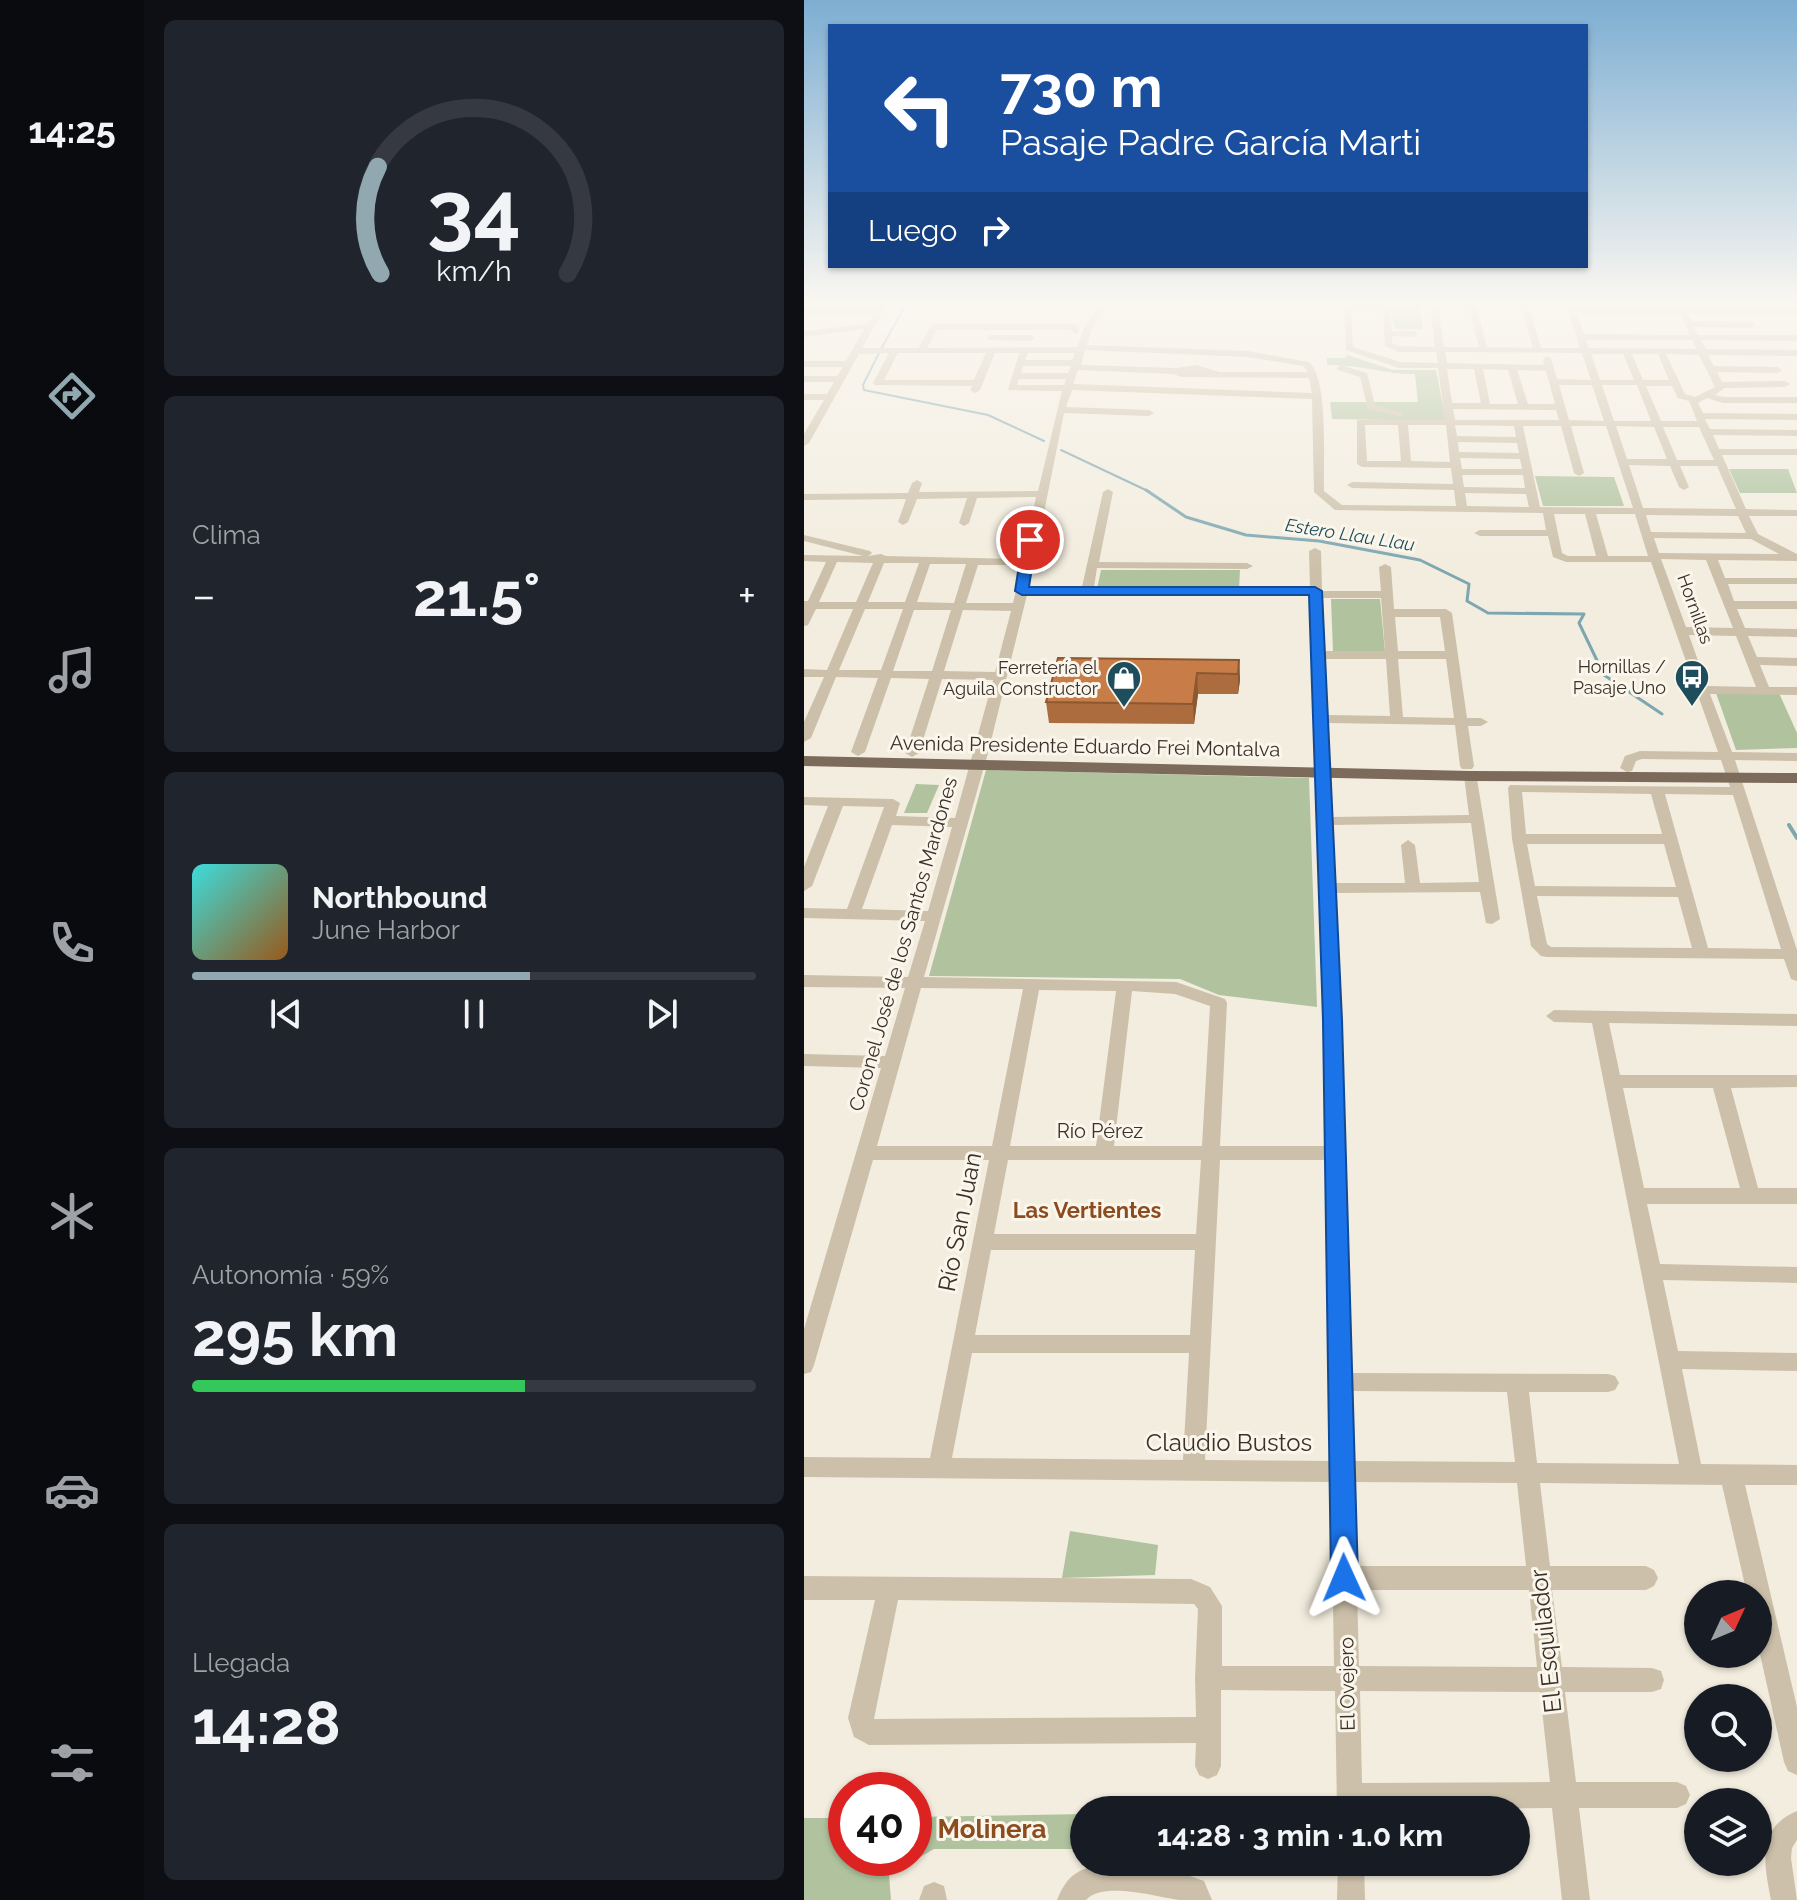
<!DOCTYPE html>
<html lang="es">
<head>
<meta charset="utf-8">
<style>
	body { margin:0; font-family:Raleway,sans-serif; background:#20242c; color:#f1f3f6; height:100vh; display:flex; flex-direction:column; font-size:30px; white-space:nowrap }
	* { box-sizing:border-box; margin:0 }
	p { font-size:26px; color:#9ea1a6 }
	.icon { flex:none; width:44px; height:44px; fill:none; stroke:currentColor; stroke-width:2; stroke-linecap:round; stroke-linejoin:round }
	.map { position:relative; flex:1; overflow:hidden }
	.details { display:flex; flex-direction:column; gap:20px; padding:20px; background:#0d0f14; width:660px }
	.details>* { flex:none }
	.top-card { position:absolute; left:24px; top:24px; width:760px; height:244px; border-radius:0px; box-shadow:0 2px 6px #0004; background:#1a4fa0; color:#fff; overflow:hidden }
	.needle { width:52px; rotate:46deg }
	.tools { position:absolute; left:880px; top:1580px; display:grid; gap:16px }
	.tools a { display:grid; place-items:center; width:88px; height:88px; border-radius:50%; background:#171b24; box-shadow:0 2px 6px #0004; font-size:40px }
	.speed { position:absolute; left:24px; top:1772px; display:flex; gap:16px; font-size:40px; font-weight:700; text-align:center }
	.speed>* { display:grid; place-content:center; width:104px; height:104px; border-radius:50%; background:#171b24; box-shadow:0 2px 6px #0004; line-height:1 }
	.speed .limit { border:12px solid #d22; background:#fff; color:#111 }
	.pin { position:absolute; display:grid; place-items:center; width:68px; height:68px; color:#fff; margin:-34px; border:4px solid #fff; border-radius:50%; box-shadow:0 2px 8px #0007 }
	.me { position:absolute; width:88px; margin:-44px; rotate:359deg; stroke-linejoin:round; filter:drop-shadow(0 0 6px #0008) }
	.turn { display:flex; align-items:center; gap:28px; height:168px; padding:0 40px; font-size:36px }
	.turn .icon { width:104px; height:104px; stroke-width:2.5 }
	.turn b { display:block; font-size:56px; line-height:68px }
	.then { display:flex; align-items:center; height:76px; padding:0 40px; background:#0003; gap:16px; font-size:30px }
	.big { font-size:60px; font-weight:700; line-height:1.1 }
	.details .widget { flex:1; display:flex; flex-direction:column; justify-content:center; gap:12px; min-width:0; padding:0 28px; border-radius:12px; background:#20242c }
	.details .dial { align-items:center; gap:0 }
	.dial svg { height:208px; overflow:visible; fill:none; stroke:#363941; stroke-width:7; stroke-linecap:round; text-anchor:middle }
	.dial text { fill:#f1f3f6; stroke:none }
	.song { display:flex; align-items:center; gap:24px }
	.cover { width:96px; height:96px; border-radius:12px; background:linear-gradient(135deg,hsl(180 70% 55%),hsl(30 70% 35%)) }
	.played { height:8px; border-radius:4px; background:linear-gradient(90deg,#92a8b1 60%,#363941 60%) }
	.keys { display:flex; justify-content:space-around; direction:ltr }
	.heat { display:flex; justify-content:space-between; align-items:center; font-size:44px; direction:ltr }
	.charge { height:12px; border-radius:6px; background:linear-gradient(90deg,#34c759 59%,#363941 0) }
	.trip { position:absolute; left:266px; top:1796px; width:460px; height:80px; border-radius:40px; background:#171b24; box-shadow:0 2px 6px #0004; font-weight:700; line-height:80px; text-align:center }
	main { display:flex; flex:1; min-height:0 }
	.tabs { display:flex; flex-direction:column; width:144px; justify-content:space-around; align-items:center; background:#090b0e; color:#9ea1a6 }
	.tabs .icon { width:56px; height:56px }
	.tabs .selected { color:#92a8b1 }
	.tabs b { font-size:36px; color:#f1f3f6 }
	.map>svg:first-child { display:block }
	.green { fill:#b0c39e }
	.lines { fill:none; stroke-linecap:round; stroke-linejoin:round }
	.stream-far2 { stroke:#7da6b1; stroke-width:2 }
	.stream-far1 { stroke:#7da6b1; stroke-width:3 }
	.stream { stroke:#7da6b1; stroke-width:4 }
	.minor { fill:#ccc0aa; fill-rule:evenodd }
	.major { fill:#7c6b5a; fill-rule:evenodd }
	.wall { fill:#ac6c3e }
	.shaded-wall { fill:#8c5832 }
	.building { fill:#c87d48; stroke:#8c5832; stroke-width:2 }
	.route { fill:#1a73e8; stroke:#114b97; stroke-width:2 }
	.labels { text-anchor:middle; stroke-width:6; stroke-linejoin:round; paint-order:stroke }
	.far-water-label { font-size:18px; font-style:italic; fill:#1e4d5c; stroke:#fbf6eb }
	.far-street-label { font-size:18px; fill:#39312a; stroke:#fbf6eb }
	.far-poi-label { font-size:18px; fill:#39312a; stroke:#fbf6eb; text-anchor:end }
	.street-label { font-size:20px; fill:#39312a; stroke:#fbf6eb }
	.neighbourhood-label { font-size:22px; font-weight:bold; fill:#8b4c20; stroke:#fbf6eb }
	.near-street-label { font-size:24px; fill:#39312a; stroke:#fbf6eb }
	.near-neighbourhood-label { font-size:26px; font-weight:bold; fill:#8b4c20; stroke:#fbf6eb }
</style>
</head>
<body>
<main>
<nav class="tabs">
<b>14:25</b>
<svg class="icon selected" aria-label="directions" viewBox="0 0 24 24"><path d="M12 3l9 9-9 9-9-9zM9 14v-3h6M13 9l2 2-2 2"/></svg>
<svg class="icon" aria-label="music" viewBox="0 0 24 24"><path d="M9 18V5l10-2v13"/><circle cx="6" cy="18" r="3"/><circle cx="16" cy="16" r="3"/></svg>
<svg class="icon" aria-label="phone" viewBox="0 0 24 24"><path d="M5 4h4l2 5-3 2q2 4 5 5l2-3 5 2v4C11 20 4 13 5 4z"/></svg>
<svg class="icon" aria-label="climate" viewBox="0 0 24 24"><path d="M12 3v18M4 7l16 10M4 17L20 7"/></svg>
<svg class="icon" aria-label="car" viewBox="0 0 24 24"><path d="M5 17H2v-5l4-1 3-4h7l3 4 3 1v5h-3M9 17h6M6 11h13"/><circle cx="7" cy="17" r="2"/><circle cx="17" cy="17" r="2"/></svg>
<svg class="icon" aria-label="filters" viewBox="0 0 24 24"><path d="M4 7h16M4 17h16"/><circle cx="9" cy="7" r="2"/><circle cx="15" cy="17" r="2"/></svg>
</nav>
<section class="details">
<div class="widget dial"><svg viewBox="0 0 100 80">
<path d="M14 69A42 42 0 1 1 86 69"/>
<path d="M14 69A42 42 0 0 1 13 28" stroke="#92a8b1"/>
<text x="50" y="56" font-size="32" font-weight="700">34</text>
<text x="50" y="72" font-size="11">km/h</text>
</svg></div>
<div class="widget"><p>Clima</p>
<div class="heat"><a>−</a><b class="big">21.5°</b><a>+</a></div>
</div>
<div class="widget">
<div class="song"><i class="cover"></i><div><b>Northbound</b><p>June Harbor</p></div></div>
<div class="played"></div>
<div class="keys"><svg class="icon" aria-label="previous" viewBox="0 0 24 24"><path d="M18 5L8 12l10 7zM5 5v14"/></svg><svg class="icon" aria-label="pause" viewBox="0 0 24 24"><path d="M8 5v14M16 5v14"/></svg><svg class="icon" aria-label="next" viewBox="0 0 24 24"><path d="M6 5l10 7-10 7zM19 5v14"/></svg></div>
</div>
<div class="widget"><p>Autonomía · 59%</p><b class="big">295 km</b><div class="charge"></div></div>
<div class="widget"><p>Llegada</p><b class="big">14:28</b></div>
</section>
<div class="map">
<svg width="993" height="1900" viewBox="0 0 993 1900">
	<rect width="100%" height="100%" fill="#f3eddf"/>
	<!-- green -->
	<g class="green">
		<path d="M561 304H616L619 329H591L586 308Z"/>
		<path d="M543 355 589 370H632L642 421 528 419 526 402H614L611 374C580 374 553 364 523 365V358H541Z"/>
		<path d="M925 469H984L993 493H936Z"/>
		<path d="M731 476 810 477 820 506H739Z"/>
		<path d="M297 570H436L435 589H293Z"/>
		<path d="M527 599H576L581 652H529Z"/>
		<path d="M912 693H975L993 733V748L932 750Z"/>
		<path d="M182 770 505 778 513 1007 415 995 376 979 125 976Z"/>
		<path d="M112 784 135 785 123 813H100Z"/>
		<path d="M266 1531 354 1545 351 1575 258 1578Z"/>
		<path d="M280 1814V1849H130L85 1875 87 1900H0V1818H42V1858H110V1817Z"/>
	</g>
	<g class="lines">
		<!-- stream-far2 -->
		<g class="stream-far2">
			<path d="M77 349 102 304"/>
			<path d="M75 353 59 385 60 390 184 415 240 441"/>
			<path d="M257 450 346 492"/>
		</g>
		<!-- stream-far1 -->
		<path class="stream-far1" d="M342 490 382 517 442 535 515 541 616 560 665 584 663 601 684 613 780 614 775 623 800 675 858 714"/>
		<!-- stream -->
		<path class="stream" d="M985 825 993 838"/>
		<!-- minor -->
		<g class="minor">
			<path d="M75 304H83L58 348H114L126 327 130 324H271L275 327V331L271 334 267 330H133L123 348 273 347 280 328 295 304H303L288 328 283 345 444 351 505 362C525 379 519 463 520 491L538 505 652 506 650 490 548 488 543 485 548 482 649 484 647 468 558 467 553 464V420H641L634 368H595L542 350 540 306 586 307 588 331H610L614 334 610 337 588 336V343L596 346 631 347 626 304H634L640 347H675L664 304H672L683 347 729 348 716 304H724L737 348H776L762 304H770L772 309H873L871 304H879L882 309H993V315L884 314 888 321 947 322 951 325 947 328 890 327 894 335H993V341L897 340 902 349 993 350V356L904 355 910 366 973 367 978 370 973 373 913 372 918 382 981 381 986 384 981 387 920 388 911 395 920 397H993V403H919L903 398 894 403 899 413 993 414V420L901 419 906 429 993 430V436L909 435 915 449H993V455H918L942 509 993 510V516H945L954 534 993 554V561L914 560 921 578H993V584H924L930 601H993V609H933L941 628 993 629V637L944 636 953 657 993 658V666L956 665 965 687H993V695L906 694 928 752 993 753V761L931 760 993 950V981L987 979 980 959 743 957 737 956 727 946 708 839 704 788 706 785 926 787 917 760 838 759 832 761 828 771 823 772 816 768 821 756 836 751 914 752 847 562H762L749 557 744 536H676L670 533 676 530H742L739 513 531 510 510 492 508 399 268 390 262 407 345 410 350 413 345 416 260 413 225 587H278L299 492 304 489 309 492 295 562 443 563 449 566 443 569 293 568 290 587H506L505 551 511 548 517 551 518 591H577L575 567 581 564 587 567 590 609H642L648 613 663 718H677L684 722 677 726H664L670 766 668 769H658L656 766 651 725 524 723 528 817 665 815 660 776 662 773H672L696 919 688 924 682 923 676 892 531 893 547 1373 804 1374 811 1376 815 1383 811 1390 804 1392H725L733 1463 875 1464 788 1023 750 1022 742 1016 750 1010 993 1014V1026L805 1023 816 1075H993V1087L927 1088 954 1188H993V1204H843L856 1264 993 1267V1283L859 1280 874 1351 993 1353V1371L878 1369 897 1464 993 1465V1485H941L993 1707V1775L984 1771 980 1762 954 1645V1594H943L918 1485 736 1483 746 1566H842L850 1570 854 1578 850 1586 842 1590H748L758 1667 848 1668 857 1671 860 1680 857 1689 848 1692H761L772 1782H873L882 1786 886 1795 882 1804 873 1808H775L786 1900H758L748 1808 533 1810 531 1691 417 1690V1766L413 1775 404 1779 395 1775 391 1766 392 1743 65 1745 50 1737 44 1718 71 1600H0V1576L387 1579 406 1587 418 1606V1666H530L527 1482 0 1477V1457L126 1458 185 1160H69L10 1365 7 1372 0 1374V1329L77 1068 0 1066V1054L81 1056 101 988 0 987V975L104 977 121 921 0 918V908L43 909 80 807 39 806 8 886 0 891V867L24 806 0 805V797L89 799 96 803 92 816 151 818 189 680 138 679 115 753 108 757 101 753 125 679 87 678 61 752 54 756 47 752 74 678 32 677 7 738 0 742V722L20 677H0V669L23 670 49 609H12L4 625 0 626V601H4L22 562 0 561V555L59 556 0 541V535L66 551 68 553 64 556 77 554 82 556 219 559 232 497 173 498 165 523 160 526 155 523 163 498 113 499 104 522 99 525 94 522 102 499 0 500V494L104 493 108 483 113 480 118 483 115 492 234 491 258 391 204 390 215 353H191L176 390 171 393 166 390 168 386 71 385 69 383 85 353 55 354 5 443 0 446V434L20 400H0V394H23L30 382H0V376H33L39 367H0V361H42L60 329 0 337V331L64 324 69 315H0V309H72ZM547 311H579L581 346 595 352H632L634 363 596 362 549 347ZM773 314H876L886 335 780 334ZM782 340H888L893 349 785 348ZM281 350 444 357 499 366 504 372H416L392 365 372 368 277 365ZM641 352 778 353 787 380 753 379 747 359 743 356 739 359 740 365 643 363ZM94 353H182L170 380H80ZM224 353H271L268 360H221ZM787 354H819L830 380H796ZM828 354H854L865 380H839ZM862 354 895 355 911 387 891 397 881 394ZM219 366H267L264 373H217ZM643 369H670L677 403H648ZM679 369 704 370 714 404H686ZM274 370 370 374 377 377 505 378 508 393 269 384ZM713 370 742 371 751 404H724ZM215 379H262L260 385H213ZM755 385H788L800 421 765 420ZM798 385H833L847 421H810ZM842 386H868L874 398 885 401 893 421H857ZM649 409 752 410 755 420H651ZM561 425H594L597 461H563ZM604 425H642L646 462 607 461ZM651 425 710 426 712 437 653 436ZM719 426H757L770 473 775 476 780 473 767 426H802L829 508 736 507ZM812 426 850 427 863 459H823ZM859 427H895L910 460H873ZM654 442 713 443 715 453 655 452ZM656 458 716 459 718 469H658ZM825 465 866 466 875 487 880 490 885 487 876 466H913L932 509 839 508ZM658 475H719L721 488 660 487ZM661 493 722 494 725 507 663 506ZM750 514H781L792 556H764L758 553ZM792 514H831L844 556H804ZM842 515 934 516 942 533 847 532ZM850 538 947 539 975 554 855 553ZM857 559 902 560 929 628 882 627ZM33 562 69 563 52 602H15ZM80 563H115L101 602H64ZM126 564H162L150 603 113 602ZM174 565H218L209 603H162ZM223 595H506L522 1146H416L423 1003 421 999 372 982 120 977 184 753ZM519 598H577L581 651H521ZM61 609H99L77 670H35ZM110 610H147L128 671H89ZM159 610 207 611 191 672 140 671ZM591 617H636L641 651H594ZM885 635 932 636 952 687 903 686ZM521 659H582L586 716 524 715ZM594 659H642L650 718 599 717ZM718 792 847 794 858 834H722ZM861 794 929 795 977 949 904 948ZM667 823 675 882 616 883 611 845 604 840 597 845 601 883H531L528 825ZM88 825 148 827 124 911 58 909ZM723 844H860L872 887 731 886ZM733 896 874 897 888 948 747 947 743 944ZM117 988 219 989 188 1146H73ZM235 990 312 991 292 1146H206ZM328 991 371 994 406 1006 398 1146H310ZM819 1088H909L936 1188H840ZM204 1160H397L392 1234H190ZM416 1160H522L527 1461 401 1460ZM187 1250H391L386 1335H171ZM168 1353H385L379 1460 148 1458ZM547 1391 703 1392 711 1462 549 1461ZM550 1482 713 1483 722 1566H552ZM553 1590H725L733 1667 555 1666ZM94 1600 390 1604 394 1609 391 1678 392 1717 70 1719ZM556 1691 736 1692 746 1782 558 1783Z"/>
			<path d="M187 335H227L231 338 227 341 184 340 183 338Z"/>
			<path d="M537 365 563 373 571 405 599 413V417L564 409 556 377 534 370 532 368Z"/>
			<path d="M993 1811V1840L988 1848 987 1858 993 1900H967C960 1864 952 1828 993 1811Z"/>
			<path d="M534 1862H560L561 1900H533Z"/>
			<path d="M305 1865C338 1865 369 1869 400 1881L408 1900C397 1900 386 1900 375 1900 352 1897 300 1881 282 1900H253C264 1873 276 1867 305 1865Z"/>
			<path d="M130 1882 140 1886 143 1900H115L120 1886Z"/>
		</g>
		<!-- major -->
		<path class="major" d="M0 756 667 771 993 773V783L667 781 0 766Z"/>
	</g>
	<!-- wall -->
	<path class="wall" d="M435 660 436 680 434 694H394L390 724 245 723 242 702Z"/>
	<!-- shaded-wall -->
	<g class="shaded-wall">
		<path d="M435 660 436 680 434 694V674Z"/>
		<path d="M393 673 394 694 390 724 389 704Z"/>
	</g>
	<!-- building -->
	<path class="building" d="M254 658 435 660 434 674 393 673 389 704 242 702Z"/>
	<!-- sky -->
	<linearGradient id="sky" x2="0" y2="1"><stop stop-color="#7daed2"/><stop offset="0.53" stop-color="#faf7f1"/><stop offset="1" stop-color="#faf7f1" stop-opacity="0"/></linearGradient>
	<rect width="993" height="570" fill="url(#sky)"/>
	<!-- route -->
	<path class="route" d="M226 536 232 540 225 587H511L518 591 538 1020 554 1578 550 1587 540 1591 531 1587 527 1578 519 1020 505 595H218L211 591 219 540Z"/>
	<!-- icons -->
	<defs>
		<g id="bus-pin" transform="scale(1.8)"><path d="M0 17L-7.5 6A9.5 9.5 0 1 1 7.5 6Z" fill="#1e4d5c" stroke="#fbf6eb"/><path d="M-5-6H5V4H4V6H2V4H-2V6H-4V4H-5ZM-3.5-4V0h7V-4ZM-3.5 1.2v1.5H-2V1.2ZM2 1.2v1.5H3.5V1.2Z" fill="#fff"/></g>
		<g id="shop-pin" transform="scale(1.8)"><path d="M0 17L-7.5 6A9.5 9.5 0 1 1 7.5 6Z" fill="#1e4d5c" stroke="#fbf6eb"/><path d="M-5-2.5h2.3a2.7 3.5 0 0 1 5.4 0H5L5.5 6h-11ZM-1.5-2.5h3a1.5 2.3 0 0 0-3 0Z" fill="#fff"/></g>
	</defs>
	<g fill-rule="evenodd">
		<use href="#bus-pin" x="888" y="677"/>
		<use href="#shop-pin" x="320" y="678"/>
	</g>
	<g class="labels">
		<!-- far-water labels -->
		<g class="far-water-label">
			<text transform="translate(546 535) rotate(9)" y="6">Estero Llau Llau</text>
		</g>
		<!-- far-street labels -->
		<g class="far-street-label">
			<text transform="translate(891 609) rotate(70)" y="6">Hornillas</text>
		</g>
		<!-- far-poi labels -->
		<g class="far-poi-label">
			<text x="862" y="673">Hornillas /<tspan x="862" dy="21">Pasaje Uno</tspan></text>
			<text x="294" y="674">Ferretería el<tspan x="294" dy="21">Aguila Constructor</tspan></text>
		</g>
		<!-- street labels -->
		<g class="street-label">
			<text transform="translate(281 746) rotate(1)" y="7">Avenida Presidente Eduardo Frei Montalva</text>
			<text transform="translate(99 944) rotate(-74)" y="7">Coronel José de los Santos Mardones</text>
			<text x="296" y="1138">Río Pérez</text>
			<text transform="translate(543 1684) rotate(-91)" y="7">El Ovejero</text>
		</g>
		<!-- neighbourhood labels -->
		<g class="neighbourhood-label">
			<text x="283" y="1218">Las Vertientes</text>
		</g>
		<!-- near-street labels -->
		<g class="near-street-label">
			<text transform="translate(156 1222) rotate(-79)" y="8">Río San Juan</text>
			<text x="425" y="1451">Claudio Bustos</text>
			<text transform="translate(742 1641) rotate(-96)" y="8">El Esquilador</text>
		</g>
		<!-- near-neighbourhood labels -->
		<g class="near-neighbourhood-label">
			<text x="188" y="1838">Molinera</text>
		</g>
	</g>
</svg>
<div class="tools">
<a><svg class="needle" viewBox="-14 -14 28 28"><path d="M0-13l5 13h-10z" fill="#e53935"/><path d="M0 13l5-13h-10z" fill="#9ea1a6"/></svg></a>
<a><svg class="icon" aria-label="search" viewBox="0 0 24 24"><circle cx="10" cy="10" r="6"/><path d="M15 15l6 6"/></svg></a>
<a><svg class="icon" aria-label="layers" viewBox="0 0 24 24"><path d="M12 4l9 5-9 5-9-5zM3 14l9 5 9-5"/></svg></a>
</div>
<div class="speed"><div class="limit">40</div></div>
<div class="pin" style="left:226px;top:540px;background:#d93025"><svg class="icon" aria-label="arrive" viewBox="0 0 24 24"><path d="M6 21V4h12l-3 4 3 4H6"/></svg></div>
<svg class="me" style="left:540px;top:1578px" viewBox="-20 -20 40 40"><path d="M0-17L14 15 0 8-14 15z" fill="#1a73e8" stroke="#fff" stroke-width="4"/></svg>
<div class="trip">14:28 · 3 min · 1.0 km</div>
<div class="top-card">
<div class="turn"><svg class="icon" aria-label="left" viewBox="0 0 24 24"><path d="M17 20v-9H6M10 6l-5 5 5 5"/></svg><div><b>730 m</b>Pasaje Padre García Marti</div></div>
<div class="then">Luego<svg class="icon" aria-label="right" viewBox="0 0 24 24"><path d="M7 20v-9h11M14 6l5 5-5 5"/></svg></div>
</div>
</div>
</main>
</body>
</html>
